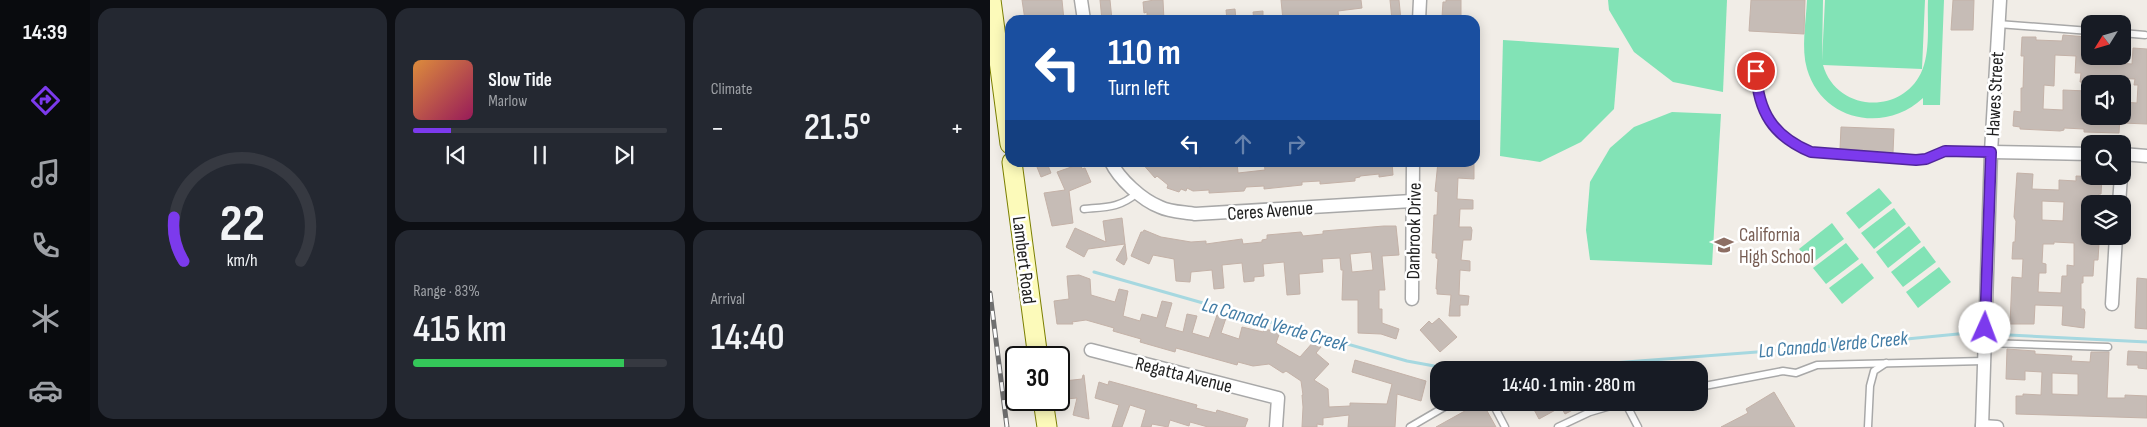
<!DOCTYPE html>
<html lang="en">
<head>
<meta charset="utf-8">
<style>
	body { margin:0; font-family:"Sofia Sans Condensed",sans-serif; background:#242831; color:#f1f3f6; height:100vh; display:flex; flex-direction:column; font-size:19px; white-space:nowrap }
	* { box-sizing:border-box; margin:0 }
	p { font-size:16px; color:#9ea1a6 }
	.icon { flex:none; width:28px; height:28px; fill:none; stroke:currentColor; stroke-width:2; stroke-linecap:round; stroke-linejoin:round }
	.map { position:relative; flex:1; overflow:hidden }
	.drawer { display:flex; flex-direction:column; gap:8px; padding:8px; background:#0d0f14; width:900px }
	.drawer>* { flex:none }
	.hud { position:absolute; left:15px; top:15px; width:475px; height:152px; border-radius:15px; box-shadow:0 2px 12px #0003; background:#1a4fa0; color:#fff; overflow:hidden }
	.needle { width:32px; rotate:233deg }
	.tools { position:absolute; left:1091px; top:15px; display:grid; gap:10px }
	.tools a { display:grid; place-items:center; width:50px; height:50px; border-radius:10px; background:#171b24; box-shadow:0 2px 12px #0003; font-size:25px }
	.speed { position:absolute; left:15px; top:346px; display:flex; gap:10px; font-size:25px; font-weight:700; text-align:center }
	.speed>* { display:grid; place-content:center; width:65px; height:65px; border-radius:50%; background:#171b24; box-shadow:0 2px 12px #0003; line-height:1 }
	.speed .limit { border:2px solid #111; border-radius:8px; background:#fff; color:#111 }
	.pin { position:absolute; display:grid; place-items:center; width:42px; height:42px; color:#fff; margin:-21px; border:2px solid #fff; border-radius:50%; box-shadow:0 1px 5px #0007 }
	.me { position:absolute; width:55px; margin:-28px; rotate:2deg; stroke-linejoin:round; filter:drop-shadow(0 0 4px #0008) }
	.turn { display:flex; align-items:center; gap:18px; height:105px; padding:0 20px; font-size:22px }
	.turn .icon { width:65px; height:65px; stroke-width:2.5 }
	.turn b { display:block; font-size:35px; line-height:42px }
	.lanes { display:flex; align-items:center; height:48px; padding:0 20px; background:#0003; justify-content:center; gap:25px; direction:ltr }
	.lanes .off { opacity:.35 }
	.big { font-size:38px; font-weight:600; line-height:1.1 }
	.drawer .tile { flex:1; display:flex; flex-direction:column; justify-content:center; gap:8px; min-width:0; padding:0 18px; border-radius:15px; background:#242831 }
	.drawer .dial { align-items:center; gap:0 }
	.dial svg { height:130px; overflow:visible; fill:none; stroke:#363941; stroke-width:7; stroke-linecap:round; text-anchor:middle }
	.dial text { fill:#f1f3f6; stroke:none }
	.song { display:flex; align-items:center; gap:15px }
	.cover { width:60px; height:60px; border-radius:8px; background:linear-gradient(135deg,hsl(30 70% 55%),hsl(330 70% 35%)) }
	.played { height:5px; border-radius:2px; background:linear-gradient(90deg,#7c3aed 15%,#363941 15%) }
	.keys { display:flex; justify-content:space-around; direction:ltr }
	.heat { display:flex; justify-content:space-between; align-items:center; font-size:28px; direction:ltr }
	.charge { height:8px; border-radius:4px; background:linear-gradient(90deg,#34c759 83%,#363941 0) }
	.drawer .tiles { flex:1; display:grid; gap:8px; grid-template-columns:repeat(3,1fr) }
	.tile:first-child { grid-row:span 2 }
	.trip { position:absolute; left:440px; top:361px; width:278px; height:50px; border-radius:15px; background:#171b24; box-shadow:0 2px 12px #0003; font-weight:600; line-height:50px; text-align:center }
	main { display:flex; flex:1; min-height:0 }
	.tab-bar { display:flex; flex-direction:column; width:90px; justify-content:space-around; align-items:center; background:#090b0e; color:#9ea1a6 }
	.tab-bar .icon { width:35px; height:35px }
	.tab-bar .current { color:#7c3aed }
	.tab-bar b { font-size:22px; color:#f1f3f6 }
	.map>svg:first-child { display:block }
	.pitch { fill:#82e3b6 }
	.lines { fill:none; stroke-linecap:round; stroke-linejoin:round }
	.stream { stroke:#a6d8e0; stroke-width:3 }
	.building { fill:#c6bcb6; stroke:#c4b2a8; fill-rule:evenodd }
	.lane-casing { stroke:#a8a8a8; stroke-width:9 }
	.street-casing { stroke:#a8a8a8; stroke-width:15 }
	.secondary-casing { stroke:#7b7f01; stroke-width:21 }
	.lane { stroke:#fff; stroke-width:6 }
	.street { stroke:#fff; stroke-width:12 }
	.secondary { stroke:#fcfaba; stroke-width:19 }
	.rail-casing { stroke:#6f6f6f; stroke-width:5 }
	.rail { stroke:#fff; stroke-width:3; stroke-dasharray:9; stroke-linecap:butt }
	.route-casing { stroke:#51269a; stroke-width:12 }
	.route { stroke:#7c3aed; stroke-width:9 }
	.labels { text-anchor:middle; stroke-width:5; stroke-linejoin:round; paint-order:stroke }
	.street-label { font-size:19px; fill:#212121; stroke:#fff }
	.education-label { font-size:19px; fill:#785e54; stroke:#fff; text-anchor:start }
	.water-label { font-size:20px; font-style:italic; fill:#427ca5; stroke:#fff }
</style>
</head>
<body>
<main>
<nav class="tab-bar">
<b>14:39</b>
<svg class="icon current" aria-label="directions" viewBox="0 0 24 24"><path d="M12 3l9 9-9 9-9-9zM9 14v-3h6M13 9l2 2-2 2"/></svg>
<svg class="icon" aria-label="music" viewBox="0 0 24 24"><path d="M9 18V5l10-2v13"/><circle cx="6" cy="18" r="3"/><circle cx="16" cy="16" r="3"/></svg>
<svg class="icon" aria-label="phone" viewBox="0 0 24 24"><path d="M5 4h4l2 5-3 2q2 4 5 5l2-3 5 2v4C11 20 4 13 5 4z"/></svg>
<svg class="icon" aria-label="climate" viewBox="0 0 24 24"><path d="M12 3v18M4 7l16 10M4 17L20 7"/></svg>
<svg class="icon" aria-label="car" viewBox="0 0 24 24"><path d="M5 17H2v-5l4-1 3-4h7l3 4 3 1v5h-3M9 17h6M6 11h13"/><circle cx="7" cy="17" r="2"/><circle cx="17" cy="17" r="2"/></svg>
</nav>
<section class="drawer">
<div class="tiles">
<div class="tile dial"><svg viewBox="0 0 100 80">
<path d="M14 69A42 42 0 1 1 86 69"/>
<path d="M14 69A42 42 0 0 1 8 42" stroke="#7c3aed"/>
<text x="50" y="56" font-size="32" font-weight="700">22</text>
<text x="50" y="72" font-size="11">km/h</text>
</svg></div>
<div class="tile">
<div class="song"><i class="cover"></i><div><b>Slow Tide</b><p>Marlow</p></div></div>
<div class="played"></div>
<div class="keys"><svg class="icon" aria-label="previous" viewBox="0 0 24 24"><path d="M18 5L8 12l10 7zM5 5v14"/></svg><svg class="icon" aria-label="pause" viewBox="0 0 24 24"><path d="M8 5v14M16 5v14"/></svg><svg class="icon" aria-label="next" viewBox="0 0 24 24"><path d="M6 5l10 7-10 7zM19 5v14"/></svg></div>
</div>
<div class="tile"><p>Climate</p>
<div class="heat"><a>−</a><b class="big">21.5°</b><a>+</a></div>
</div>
<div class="tile"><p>Range · 83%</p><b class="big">415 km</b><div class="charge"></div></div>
<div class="tile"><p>Arrival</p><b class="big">14:40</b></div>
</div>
</section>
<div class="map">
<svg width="1157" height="427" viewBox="0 0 1157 427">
	<rect width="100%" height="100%" fill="#f1ede7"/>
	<!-- pitch -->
	<g class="pitch">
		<path d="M618 0H737L733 92 683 82 644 52 619 10Z"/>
		<path d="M817 0H833L832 61 835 0H935L932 69 833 65C846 111 910 116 931 73 941 52 937 22 938 0H954L950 105H933V98C895 134 832 121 817 69 811 48 816 22 817 0Z"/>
		<path d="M513 40 629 48 624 109 591 142 550 162 510 156Z"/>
		<path d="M682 112 731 114 722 265 600 260 596 230 600 182 620 148 644 127Z"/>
		<path d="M889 188 902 203 869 229 856 213Z"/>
		<path d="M904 208 916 224 884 249 871 233Z"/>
		<path d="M842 223 854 239 821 264 809 249Z"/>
		<path d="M919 226 931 242 898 268 886 252Z"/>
		<path d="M856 243 869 259 836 284 823 268Z"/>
		<path d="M934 246 946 262 913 287 901 272Z"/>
		<path d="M872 263 884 278 852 304 839 288Z"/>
		<path d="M949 267 961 282 928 308 916 292Z"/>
	</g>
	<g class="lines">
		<!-- stream -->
		<g class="stream">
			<path d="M104 272 417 361 466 370"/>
			<path d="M999 334 1157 342"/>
			<path d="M530 370 845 346 978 333 992 334"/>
		</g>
	</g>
	<!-- building -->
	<g class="building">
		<path d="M32 0H72L74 20H63V17L35 20Z"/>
		<path d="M110 0H120L122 20H112Z"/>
		<path d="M164 0H173L174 20H157V12L154 13 153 2Z"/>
		<path d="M291 0H371L372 8 348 11 349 20H337V16L320 17V20H293Z"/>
		<path d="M400 0H409L411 20H402Z"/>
		<path d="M456 0H471V17H452L453 2H456Z"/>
		<path d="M761 0H815L814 34 759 31Z"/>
		<path d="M963 0H984L983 30H961Z"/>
		<path d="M245 9 246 20H237L236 10Z"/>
		<path d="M273 11V20H264L263 12Z"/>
		<path d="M1073 35 1097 37 1096 52H1100V56H1126V63L1142 64 1143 48 1157 49V124L1132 123V102L1147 103 1148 85H1144L1145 79 1122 78V84L1090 82 1091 73H1085L1086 56 1065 55 1064 86 1054 85 1053 109 1073 110V90L1097 91V101H1100V116H1130L1129 133 1094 132V129L1074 128V130L1070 131 1030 129V127L1023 126 1024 111 1031 112V88H1033L1034 56H1031L1032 37H1046V40L1072 41Z"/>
		<path d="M851 127 904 129 903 153 850 149Z"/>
		<path d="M151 162H209V167L247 162 248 173 275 170 274 162H283V166L301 164V162H343V165L402 162 403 175 389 177V174L370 176V177L365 178V181L330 184V181L312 182V185L274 189V186L256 187 254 191 219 193V190L203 191 197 188 196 191 191 189 189 192 177 188 178 185 167 176 165 178Z"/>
		<path d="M448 162H484V179L468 178 467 199 483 200V209H470L469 227H481L482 230 481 240H473L471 260 480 261V271L470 270 469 295 479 296 478 305H470V316H459L461 295 447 294V289H446L448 259 446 258V253H442L444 215H447L448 192 445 191Z"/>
		<path d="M57 163 61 173 51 177 47 167Z"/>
		<path d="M90 164 92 169 95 168 101 182 79 191 83 223 62 226 54 193 75 190 67 172Z"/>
		<path d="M1027 173 1043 174 1042 189 1069 190V180L1086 181V176L1112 177 1111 194H1109V201L1100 200V217L1098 216 1097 236H1107V243H1109L1108 260H1104L1103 276H1093V283H1091V309H1094L1095 312 1094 328 1072 325 1073 306 1045 305 1044 324H1020L1022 277 1032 278 1033 259H1022L1023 242H1025L1026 221 1024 217ZM1052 201 1074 202 1073 221 1052 220ZM1064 242 1084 243V266L1077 265V276H1072L1071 293 1048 292 1049 273H1056V264L1052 263 1053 244H1064Z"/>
		<path d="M132 218 135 244 98 249 94 257 76 247 85 228 116 242 113 221Z"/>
		<path d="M394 226H406L409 255 392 256 395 290H389V309H392V323L409 329 406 339 391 334 368 333V300H352L353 270H351L350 258 332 259 333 272 309 274 310 294 297 295 294 262 273 264 274 276 264 277V281L254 282 252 263 232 265 234 288 224 289 222 270 201 272 200 282 186 281 184 259 163 255 159 264 141 256 151 232H153L154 230 171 237 201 242 216 241V244L252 239 253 244 272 242V240L277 239V235L311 232 313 236 333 234V231ZM381 252 383 270 362 272 360 254Z"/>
		<path d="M135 244 137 259 134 265 126 260Z"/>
		<path d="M89 275 100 279 101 295 125 302 129 289 138 291 133 316 150 321 152 314 167 318 172 301 182 303 175 327 193 332 197 314 207 316 202 333 219 338 227 315 236 318 231 333 249 339 252 327 273 332 274 329 290 332 286 343 310 357 324 341 331 347 326 353 339 364 324 380 338 389 339 407 360 406V403L397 404 402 384 362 372 365 360 436 381 431 401 407 394 405 427H358L359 415 333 418V425L327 424V427H312L313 407 312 395H313L311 381 296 371 293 373 279 364 263 366 248 362 247 365 186 348 185 352 150 342 151 339 123 331 124 328 96 320 82 322 83 324H67L64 301 79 299 77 276Z"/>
		<path d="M1147 278 1157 279V329L1145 328Z"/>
		<path d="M449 318 467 337 450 352 430 330 439 321 442 324Z"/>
		<path d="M1017 349 1045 351V354L1082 356 1081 361 1100 362 1101 352H1119L1117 398H1135V395L1157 396V418L1026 414V396H1033V394L1051 395 1052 372 1035 371V380L1016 379ZM1062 373 1088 374V395L1062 394Z"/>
		<path d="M1138 351 1157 352V369L1148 368V365H1137Z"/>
		<path d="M93 375H94L99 419 83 415 87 398 76 399 74 381 92 379Z"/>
		<path d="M119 381 207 405 206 408 226 413 227 410 258 419 255 427H218L200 422 199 426 180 420 178 427 162 424 161 427H151L156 410 140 405 132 427H122L129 405 105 398 109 382 118 385Z"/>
		<path d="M784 392 805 427H731L758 413 756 409Z"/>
		<path d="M492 402 506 427H446L491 402Z"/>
		<path d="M540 402H598L575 414 571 407 549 419Z"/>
	</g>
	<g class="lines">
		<!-- lane casing -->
		<g class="lane-casing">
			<g id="lane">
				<path d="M1008 24 1100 31"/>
				<path d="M1132 33 1155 35"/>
				<path d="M768 57C762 102 779 135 821 152L926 160 936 159 955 151 1001 152"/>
				<path d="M94 209C116 207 130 208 147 193"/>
				<path d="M995 343 1118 347"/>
				<path d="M709 387 793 371 806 373 827 365 994 361"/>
				<path d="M502 402 515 427"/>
				<path d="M635 402 648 427"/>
				<path d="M420 427 463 402"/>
				<path d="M568 427 600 412 634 402"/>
				<path d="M878 427 880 386 884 371 896 363"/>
			</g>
		</g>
		<!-- street casing -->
		<g class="street-casing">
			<g id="street">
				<path d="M91 0 94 20"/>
				<path d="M429 20 430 0"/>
				<path d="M1001 152 1100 154"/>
				<path d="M1132 154 1157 156"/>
				<path d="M121 162C129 179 152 200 170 207 180 212 194 212 205 214L422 201"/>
				<path d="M1129 204 1131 176"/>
				<path d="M422 299 423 162"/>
				<path d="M1122 304 1126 236"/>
				<path d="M101 350 288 398 286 427"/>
				<path d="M992 426 1007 427"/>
				<path d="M992 427 1001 152 1010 0"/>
			</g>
		</g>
		<!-- secondary casing -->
		<g class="secondary-casing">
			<g id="secondary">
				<path d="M1 0 20 144"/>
				<path d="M22 162 48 358"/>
				<path d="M53 400 57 427"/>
			</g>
		</g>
		<!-- lane -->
		<use href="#lane" class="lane"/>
		<!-- street -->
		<use href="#street" class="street"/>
		<!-- secondary -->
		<use href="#secondary" class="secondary"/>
		<!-- rail casing -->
		<g class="rail-casing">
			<path id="rail" d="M0 293 17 427"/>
		</g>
		<!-- rail -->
		<use href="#rail" class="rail"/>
	</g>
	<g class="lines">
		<!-- route casing -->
		<g class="route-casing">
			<path id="route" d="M766 71C768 112 783 136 821 152L926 160 936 159 955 151 1001 152 995 328"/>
		</g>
		<!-- route -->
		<use href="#route" class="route"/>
	</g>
	<!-- icons -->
	<defs>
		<g id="school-bare" transform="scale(1.5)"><path d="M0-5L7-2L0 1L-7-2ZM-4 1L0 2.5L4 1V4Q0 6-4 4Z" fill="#8d6e63" stroke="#fff" stroke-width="2.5" paint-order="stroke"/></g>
	</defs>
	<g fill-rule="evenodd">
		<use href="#school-bare" x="734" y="245"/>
	</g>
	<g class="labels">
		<!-- street labels -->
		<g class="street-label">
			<text transform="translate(1004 94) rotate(-87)" y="7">Hawes Street</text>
			<text transform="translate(280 210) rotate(-4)" y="7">Ceres Avenue</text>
			<text transform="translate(423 231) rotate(-89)" y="7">Danbrook Drive</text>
			<text transform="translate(35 260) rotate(83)" y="7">Lambert Road</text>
			<text transform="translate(194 374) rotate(14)" y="7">Regatta Avenue</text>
		</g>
		<!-- education labels -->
		<g class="education-label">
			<text x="749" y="241">California<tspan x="749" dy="22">High School</tspan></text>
		</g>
		<!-- water labels -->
		<g class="water-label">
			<text transform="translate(285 324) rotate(16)" y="7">La Canada Verde Creek</text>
			<text transform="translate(843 344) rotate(-5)" y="7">La Canada Verde Creek</text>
		</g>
	</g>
</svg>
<div class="tools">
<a><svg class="needle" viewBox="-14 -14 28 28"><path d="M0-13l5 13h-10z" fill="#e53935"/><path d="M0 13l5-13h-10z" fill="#9ea1a6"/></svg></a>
<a><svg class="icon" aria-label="sound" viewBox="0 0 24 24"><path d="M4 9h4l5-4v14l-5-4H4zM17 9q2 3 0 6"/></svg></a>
<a><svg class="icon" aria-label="search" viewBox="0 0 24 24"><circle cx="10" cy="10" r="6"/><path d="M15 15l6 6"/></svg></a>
<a><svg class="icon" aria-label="layers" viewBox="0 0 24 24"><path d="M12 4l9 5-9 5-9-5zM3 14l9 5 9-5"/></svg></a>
</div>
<div class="speed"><div class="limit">30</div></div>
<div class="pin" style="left:766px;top:71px;background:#d93025"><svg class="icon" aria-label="arrive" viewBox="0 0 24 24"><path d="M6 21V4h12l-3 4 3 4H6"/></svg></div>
<svg class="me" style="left:995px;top:328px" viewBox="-20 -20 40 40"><circle r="19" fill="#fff"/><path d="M0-13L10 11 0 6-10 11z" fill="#7c3aed"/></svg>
<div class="trip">14:40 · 1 min · 280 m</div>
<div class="hud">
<div class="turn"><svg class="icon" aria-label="left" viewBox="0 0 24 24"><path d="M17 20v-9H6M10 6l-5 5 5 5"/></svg><div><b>110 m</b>Turn left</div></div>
<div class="lanes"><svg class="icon" aria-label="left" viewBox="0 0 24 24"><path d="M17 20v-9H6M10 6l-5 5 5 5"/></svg><svg class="icon off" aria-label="ahead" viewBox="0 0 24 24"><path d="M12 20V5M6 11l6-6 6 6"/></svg><svg class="icon off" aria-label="right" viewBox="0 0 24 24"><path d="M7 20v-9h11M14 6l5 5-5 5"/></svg></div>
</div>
</div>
</main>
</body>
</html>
